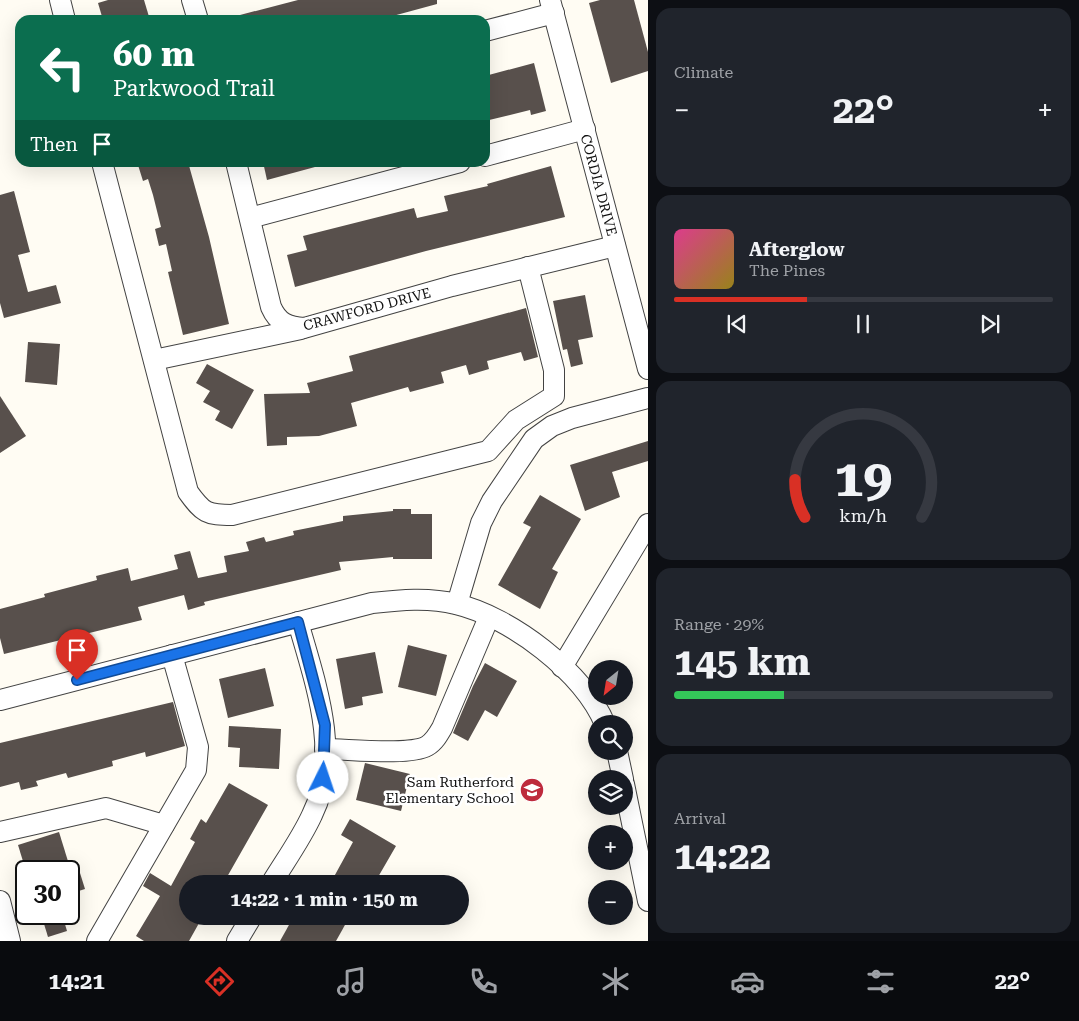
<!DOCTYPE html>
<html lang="en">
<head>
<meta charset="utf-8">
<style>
	body { margin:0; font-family:"Roboto Serif",serif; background:#20242c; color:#f1f3f6; height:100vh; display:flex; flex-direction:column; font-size:19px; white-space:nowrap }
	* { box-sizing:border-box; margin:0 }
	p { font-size:16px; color:#9ea1a6 }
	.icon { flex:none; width:28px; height:28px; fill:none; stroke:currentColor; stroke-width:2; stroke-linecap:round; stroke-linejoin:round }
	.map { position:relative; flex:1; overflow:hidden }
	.details { display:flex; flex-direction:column; gap:8px; padding:8px; background:#0d0f14; width:431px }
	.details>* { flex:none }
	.guide { position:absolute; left:15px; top:15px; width:475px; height:152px; border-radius:15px; box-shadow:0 5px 20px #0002; background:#0b6e4f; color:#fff; overflow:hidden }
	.needle { width:32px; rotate:210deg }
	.buttons { position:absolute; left:588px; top:660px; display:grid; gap:10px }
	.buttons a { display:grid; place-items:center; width:45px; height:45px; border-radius:50%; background:#171b24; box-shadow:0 5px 20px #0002; font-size:25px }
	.speed { position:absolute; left:15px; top:860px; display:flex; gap:10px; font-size:25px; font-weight:700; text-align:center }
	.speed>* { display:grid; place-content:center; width:65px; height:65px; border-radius:50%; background:#171b24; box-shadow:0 5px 20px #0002; line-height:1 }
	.speed .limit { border:2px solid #111; border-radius:8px; background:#fff; color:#111 }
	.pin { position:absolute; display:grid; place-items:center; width:42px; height:42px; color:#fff; margin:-51px -21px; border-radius:50% 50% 50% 0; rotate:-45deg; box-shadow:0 0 5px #0007 }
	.pin .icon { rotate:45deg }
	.me { position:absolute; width:55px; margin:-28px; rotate:4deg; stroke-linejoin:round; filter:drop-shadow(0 0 4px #0008) }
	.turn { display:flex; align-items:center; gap:18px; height:105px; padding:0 15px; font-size:22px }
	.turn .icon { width:65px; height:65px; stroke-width:2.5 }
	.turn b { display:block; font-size:35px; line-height:42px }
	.then { display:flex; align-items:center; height:48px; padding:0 15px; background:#0003; gap:10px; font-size:19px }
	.big { font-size:38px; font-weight:700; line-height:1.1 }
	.details .widget { flex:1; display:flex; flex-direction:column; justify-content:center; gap:8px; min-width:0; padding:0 18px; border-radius:15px; background:#20242c }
	.details .dial { align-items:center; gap:0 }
	.dial svg { height:130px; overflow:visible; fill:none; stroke:#363941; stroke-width:7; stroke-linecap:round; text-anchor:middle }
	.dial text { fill:#f1f3f6; stroke:none }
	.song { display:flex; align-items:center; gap:15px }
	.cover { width:60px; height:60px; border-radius:8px; background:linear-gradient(135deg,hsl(330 70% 55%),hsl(50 70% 35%)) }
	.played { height:5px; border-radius:2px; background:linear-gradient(90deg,#d93025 35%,#363941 35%) }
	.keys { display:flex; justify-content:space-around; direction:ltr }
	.heat { display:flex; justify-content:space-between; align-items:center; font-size:28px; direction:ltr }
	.charge { height:8px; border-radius:4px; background:linear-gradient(90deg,#34c759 29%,#363941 0) }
	.trip { position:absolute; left:179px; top:875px; width:290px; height:50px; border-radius:25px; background:#171b24; box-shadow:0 5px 20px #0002; font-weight:700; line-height:50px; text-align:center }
	.menu { display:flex; height:80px; justify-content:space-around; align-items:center; background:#090b0e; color:#9ea1a6 }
	.menu .icon { width:35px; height:35px }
	.menu .selected { color:#d93025 }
	.menu b { font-size:22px; color:#f1f3f6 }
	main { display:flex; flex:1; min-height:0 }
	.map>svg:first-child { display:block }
	.building { fill:#58504c }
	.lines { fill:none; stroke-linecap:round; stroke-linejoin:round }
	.minor-casing { stroke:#434343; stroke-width:22 }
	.minor { stroke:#fff; stroke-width:20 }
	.route-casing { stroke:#114b97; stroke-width:12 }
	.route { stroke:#1a73e8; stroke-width:9 }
	.labels { text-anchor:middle; stroke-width:5; stroke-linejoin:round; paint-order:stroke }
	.street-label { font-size:14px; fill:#101010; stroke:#fff }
	.poi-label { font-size:14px; fill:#101010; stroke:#fff; text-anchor:end }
</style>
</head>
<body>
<main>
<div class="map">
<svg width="648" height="941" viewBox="0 0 648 941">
	<rect width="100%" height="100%" fill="#fffcf3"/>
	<!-- building -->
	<g class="building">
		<path d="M108 0H144L150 20H103L98 3Z"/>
		<path d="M298 0H437V4L378 20H240V15Z"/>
		<path d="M600 0H634L648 52V71L611 83 589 3Z"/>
		<path d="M534 63 546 111 531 115 530 110 485 121V76Z"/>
		<path d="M145 162H188L209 237 229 324 183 335 168 272 172 271 166 244 159 246 155 229 161 227 153 195 148 179 143 181 138 165Z"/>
		<path d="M263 162H314L315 167 267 180Z"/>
		<path d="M551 166 565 217 426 251 295 287 287 255 307 250 303 236 414 208 417 218 448 211 444 196 488 186 487 184Z"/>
		<path d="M14 191 30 252 18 255 28 292 56 285 61 303 4 318 0 303V195Z"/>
		<path d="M585 295 593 337 578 340 583 364 571 367 567 349 563 350 553 301Z"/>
		<path d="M526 308 538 357 524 361 521 352 487 361 489 369 469 375 466 365 441 372 444 383 410 392 408 387 351 403 357 426 319 436 287 437V445L267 446 264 394 310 393 307 383 353 371 349 356Z"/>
		<path d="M28 342 60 344 57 385 25 382Z"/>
		<path d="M207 364 254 390 232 429 215 420 220 411 203 402 210 391 196 383Z"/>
		<path d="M0 396 26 436 0 453Z"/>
		<path d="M648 441V461L612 472 620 497 585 511 570 465Z"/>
		<path d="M540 495 581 519 552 569 558 572 540 609 498 585 531 527 523 523Z"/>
		<path d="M393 509H411V514H432V559H393V557L339 562 341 570 204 602 205 605 188 610 184 595 138 607 142 620 4 654 0 638V609L45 597 44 594 97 580 96 576 128 568 131 581 178 569 174 555 190 551 198 578 227 572 224 556 249 551 246 542 264 537 266 542 294 535 293 531 343 521V516L393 511Z"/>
		<path d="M408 645 447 655 436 696 398 687Z"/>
		<path d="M375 652 383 693 362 697 363 705 345 709 336 659Z"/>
		<path d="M485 663 517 681 497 717 485 710 468 741 453 733 473 686Z"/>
		<path d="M265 668 274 706 228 718 219 679Z"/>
		<path d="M173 702 185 746 146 757 145 752 112 761 113 766 68 778 66 773 36 781 38 786 21 790 19 782 0 787V743Z"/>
		<path d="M229 726 281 729 279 769 239 767 240 748 228 747Z"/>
		<path d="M365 763 410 774 401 811 356 800Z"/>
		<path d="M229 783 268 805 223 884H188V916H203L189 941H144L136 936 160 896 143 886 150 873 171 886 195 842 190 839 201 819 206 823Z"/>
		<path d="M350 819 396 846 374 884H330L353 842 341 835Z"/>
		<path d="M59 832 71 871H26L18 845Z"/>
		<path d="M80 873 85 889 69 894V876Z"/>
		<path d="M41 914H62L67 931 48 937Z"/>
		<path d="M294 916H350L336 941H280Z"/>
	</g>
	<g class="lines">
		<!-- minor casing -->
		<g class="minor-casing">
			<g id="minor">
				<path d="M60 0 65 20"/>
				<path d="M192 0 198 20"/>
				<path d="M550 0 648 369"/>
				<path d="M485 31 554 13"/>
				<path d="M485 156 585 129"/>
				<path d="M102 162 188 492C203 513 207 515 232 515L488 451 516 420 554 396V370L528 267"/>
				<path d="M236 162 271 307C278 323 288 327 304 328L452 286 615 246"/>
				<path d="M250 218 460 162"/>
				<path d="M154 360 301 329"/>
				<path d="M457 604 481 523 492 501 534 439 552 426 572 418 648 398"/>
				<path d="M562 667 648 524"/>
				<path d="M0 700 372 603C400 600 428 597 456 604 511 617 583 672 605 724"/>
				<path d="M325 749C348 749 409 756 427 746 434 742 438 735 442 728L489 617"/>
				<path d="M617 751 623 779"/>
				<path d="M624 784 648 901"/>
				<path d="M0 832 106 808 164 825"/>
				<path d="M271 884C285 861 301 839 312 815 342 755 315 682 298 622"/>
				<path d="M0 901 10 941"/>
				<path d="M97 941 196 770 198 747 172 655"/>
				<path d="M237 941 252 916"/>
			</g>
		</g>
		<!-- minor -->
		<use href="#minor" class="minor"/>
	</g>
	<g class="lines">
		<!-- route casing -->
		<g class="route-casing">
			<path id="route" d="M77 680 298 622 325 725 323 778"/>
		</g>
		<!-- route -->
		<use href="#route" class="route"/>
	</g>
	<!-- icons -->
	<defs>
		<g id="school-disc" transform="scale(1.25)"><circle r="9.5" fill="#be2a3c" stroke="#fff"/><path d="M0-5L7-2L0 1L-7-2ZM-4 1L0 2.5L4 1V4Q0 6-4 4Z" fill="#fff"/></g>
	</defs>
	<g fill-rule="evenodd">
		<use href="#school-disc" x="532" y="790"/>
	</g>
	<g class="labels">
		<!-- street labels -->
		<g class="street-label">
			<text transform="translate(599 185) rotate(75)" y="5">CORDIA DRIVE</text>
			<text transform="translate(367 309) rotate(-15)" y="5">CRAWFORD DRIVE</text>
		</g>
		<!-- poi labels -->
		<g class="poi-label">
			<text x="514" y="787">Sam Rutherford<tspan x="514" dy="16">Elementary School</tspan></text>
		</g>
	</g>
</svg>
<div class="buttons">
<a><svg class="needle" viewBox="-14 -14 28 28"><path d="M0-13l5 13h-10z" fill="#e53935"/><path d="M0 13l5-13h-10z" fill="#9ea1a6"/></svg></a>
<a><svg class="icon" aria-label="search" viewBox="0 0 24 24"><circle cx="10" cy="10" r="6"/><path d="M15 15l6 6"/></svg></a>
<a><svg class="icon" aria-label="layers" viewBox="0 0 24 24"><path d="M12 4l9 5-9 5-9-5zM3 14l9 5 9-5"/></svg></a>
<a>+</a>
<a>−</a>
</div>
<div class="speed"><div class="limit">30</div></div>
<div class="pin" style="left:77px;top:680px;background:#d93025"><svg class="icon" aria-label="arrive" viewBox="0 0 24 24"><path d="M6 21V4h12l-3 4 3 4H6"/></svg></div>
<svg class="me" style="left:323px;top:778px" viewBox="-20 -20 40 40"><circle r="19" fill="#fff"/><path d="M0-13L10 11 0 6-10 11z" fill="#1a73e8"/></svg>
<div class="trip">14:22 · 1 min · 150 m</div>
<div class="guide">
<div class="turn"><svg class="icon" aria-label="left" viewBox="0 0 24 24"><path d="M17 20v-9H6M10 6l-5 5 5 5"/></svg><div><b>60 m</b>Parkwood Trail</div></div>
<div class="then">Then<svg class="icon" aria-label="arrive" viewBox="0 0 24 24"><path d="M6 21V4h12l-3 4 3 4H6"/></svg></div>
</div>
</div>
<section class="details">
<div class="widget"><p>Climate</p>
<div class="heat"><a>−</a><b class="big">22°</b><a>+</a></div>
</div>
<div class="widget">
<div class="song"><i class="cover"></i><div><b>Afterglow</b><p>The Pines</p></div></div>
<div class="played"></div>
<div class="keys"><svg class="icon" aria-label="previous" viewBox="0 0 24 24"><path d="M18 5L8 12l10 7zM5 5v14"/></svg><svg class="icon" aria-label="pause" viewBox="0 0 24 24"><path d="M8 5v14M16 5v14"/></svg><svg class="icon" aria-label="next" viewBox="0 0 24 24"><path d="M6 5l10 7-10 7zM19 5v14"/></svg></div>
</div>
<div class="widget dial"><svg viewBox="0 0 100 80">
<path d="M14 69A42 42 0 1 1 86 69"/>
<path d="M14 69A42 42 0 0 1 8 46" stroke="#d93025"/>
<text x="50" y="56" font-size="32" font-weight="700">19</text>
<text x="50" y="72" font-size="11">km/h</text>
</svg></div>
<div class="widget"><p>Range · 29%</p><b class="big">145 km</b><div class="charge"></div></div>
<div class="widget"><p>Arrival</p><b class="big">14:22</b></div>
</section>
</main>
<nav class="menu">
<b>14:21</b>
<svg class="icon selected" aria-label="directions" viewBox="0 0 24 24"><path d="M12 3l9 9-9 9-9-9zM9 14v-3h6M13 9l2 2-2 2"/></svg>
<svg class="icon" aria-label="music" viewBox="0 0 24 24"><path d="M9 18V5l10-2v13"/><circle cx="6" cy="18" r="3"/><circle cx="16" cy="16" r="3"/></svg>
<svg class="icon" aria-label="phone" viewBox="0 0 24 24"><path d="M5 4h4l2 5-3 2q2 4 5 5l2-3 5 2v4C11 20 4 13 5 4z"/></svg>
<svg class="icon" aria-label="climate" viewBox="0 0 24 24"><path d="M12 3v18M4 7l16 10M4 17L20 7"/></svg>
<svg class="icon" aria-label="car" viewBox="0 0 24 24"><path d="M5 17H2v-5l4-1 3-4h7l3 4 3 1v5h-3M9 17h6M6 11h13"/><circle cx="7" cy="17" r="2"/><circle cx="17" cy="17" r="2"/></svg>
<svg class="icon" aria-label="filters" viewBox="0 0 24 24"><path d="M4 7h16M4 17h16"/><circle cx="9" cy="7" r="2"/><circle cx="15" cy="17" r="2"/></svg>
<b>22°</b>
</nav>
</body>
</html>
